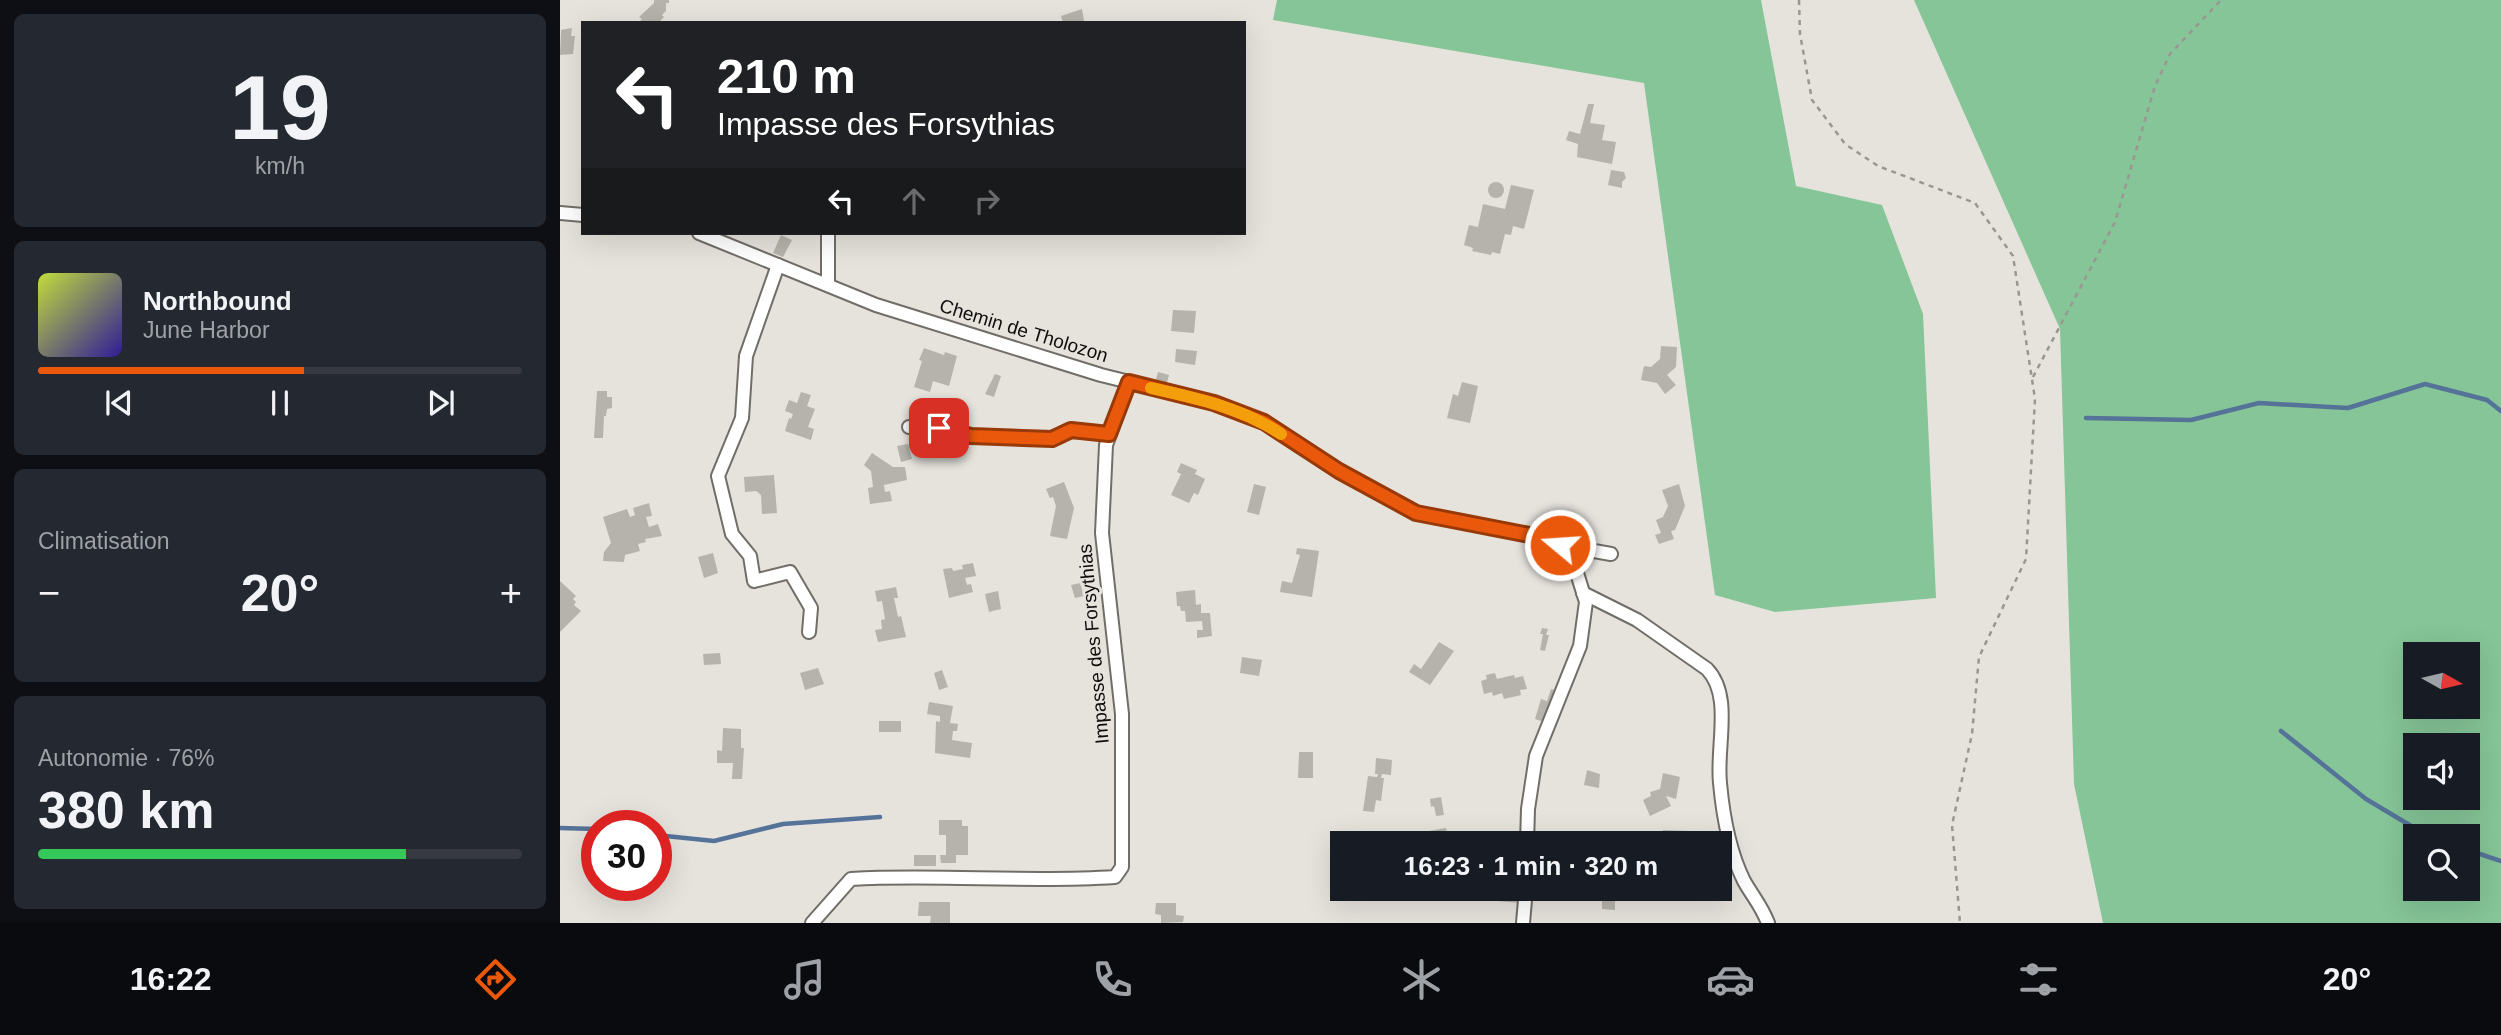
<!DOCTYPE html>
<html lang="fr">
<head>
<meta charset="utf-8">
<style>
	body { margin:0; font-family:Helvetica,sans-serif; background:#242831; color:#f1f3f6; height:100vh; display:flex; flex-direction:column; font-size:26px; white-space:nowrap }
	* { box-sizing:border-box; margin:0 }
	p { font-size:23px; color:#9ea1a6 }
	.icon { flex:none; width:38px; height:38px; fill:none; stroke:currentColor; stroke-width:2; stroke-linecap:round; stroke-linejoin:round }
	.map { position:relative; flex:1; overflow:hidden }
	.sheet { display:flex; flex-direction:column; gap:14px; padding:14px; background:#0d0f14; width:560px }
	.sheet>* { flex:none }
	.banner { position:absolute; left:21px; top:21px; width:665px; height:214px; border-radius:0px; box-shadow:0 7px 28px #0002; background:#202124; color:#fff; overflow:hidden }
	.needle { width:46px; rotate:98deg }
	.controls { position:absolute; left:1843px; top:642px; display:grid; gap:14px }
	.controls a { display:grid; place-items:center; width:77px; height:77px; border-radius:0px; background:#171b24; box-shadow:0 7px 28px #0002; font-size:35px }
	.speed { position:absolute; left:21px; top:810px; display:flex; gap:14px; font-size:35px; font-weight:700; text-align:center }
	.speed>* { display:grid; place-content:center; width:91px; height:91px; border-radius:50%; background:#171b24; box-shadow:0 7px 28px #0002; line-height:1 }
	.speed .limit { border:10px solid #d22; background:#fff; color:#111 }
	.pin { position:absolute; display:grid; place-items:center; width:60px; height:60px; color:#fff; margin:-30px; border-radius:14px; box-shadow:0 4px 10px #0006 }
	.me { position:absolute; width:77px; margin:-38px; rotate:288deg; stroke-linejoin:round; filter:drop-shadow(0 0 5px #0008) }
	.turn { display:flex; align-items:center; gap:24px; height:147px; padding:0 21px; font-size:32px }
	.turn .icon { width:91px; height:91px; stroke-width:2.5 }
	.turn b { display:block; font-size:49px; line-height:60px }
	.lanes { display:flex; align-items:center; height:66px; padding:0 21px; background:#0003; justify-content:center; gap:35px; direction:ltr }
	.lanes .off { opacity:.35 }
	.big { font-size:52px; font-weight:800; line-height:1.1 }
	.sheet .card { flex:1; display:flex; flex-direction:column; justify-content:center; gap:10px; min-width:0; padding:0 24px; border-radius:10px; background:#242831 }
	.sheet .dial { align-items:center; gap:0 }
	.dial b { font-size:91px; line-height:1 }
	.song { display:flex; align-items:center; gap:21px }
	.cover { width:84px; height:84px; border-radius:10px; background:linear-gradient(135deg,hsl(70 70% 55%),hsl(250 70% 35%)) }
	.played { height:7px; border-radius:4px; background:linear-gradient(90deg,#ea580c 55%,#363941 55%) }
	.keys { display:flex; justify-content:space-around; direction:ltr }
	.heat { display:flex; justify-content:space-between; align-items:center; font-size:38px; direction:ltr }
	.charge { height:10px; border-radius:5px; background:linear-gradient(90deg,#34c759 76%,#363941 0) }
	.trip { position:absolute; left:770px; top:831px; width:402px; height:70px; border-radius:0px; background:#171b24; box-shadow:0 7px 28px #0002; font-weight:800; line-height:70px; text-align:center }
	.tab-bar { display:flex; height:112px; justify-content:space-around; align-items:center; background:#090b0e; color:#9ea1a6 }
	.tab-bar .icon { width:49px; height:49px }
	.tab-bar .active { color:#ea580c }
	.tab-bar b { font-size:32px; color:#f1f3f6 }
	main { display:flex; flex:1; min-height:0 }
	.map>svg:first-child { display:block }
	.forest { fill:#85c597; fill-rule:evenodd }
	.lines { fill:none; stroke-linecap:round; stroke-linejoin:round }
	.stream { stroke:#557398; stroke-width:4.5 }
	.building { fill:#b5b3ac }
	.minor-casing { stroke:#716e68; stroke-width:16 }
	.path { stroke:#9a9793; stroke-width:2.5; stroke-dasharray:5 5; stroke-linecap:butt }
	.minor { stroke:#fff; stroke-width:12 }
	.route-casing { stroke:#983908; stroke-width:18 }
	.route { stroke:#ea580c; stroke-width:12 }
	.slow { stroke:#f59e0b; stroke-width:12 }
	.labels { text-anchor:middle; stroke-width:6; stroke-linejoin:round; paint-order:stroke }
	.street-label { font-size:19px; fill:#0e0d0b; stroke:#e6e3dd }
</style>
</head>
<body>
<main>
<section class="sheet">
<div class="card dial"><b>19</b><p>km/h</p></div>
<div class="card">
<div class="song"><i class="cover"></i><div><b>Northbound</b><p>June Harbor</p></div></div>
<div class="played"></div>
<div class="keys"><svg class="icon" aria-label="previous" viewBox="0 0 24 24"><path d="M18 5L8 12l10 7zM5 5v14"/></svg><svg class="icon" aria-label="pause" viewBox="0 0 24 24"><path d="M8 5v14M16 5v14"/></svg><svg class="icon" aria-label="next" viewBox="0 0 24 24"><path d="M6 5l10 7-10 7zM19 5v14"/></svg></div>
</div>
<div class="card"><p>Climatisation</p>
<div class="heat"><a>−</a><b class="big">20°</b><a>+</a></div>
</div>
<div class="card"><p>Autonomie · 76%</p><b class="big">380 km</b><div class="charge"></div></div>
</section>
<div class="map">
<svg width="1941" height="923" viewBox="0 0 1941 923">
	<rect width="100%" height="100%" fill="#e6e3dd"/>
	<!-- forest -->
	<g class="forest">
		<path d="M717 0H1201L1236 186 1322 205 1363 314 1376 598 1215 612 1155 595 1084 83 713 20Z"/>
		<path d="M1354 0H1941V923H1543L1514 784 1500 329ZM1855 654H1908V707H1855ZM1855 746H1908V798H1855ZM1855 836H1908V889H1855Z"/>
	</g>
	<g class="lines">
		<!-- stream -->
		<g class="stream">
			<path d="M1526 418 1631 420 1699 403 1788 408 1865 384 1927 400 1941 411"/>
			<path d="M1721 731 1806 799 1868 836"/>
			<path d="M0 828 37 829"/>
			<path d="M96 835 154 841 223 824 320 817"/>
			<path d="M1908 850 1941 861"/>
		</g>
	</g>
	<!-- building -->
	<g class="building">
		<path d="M94 0H109V3H106V11L102 15 104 17 98 23H78L82 19 79 17 94 3Z"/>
		<path d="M522 9 524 21 503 23 501 16Z"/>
		<path d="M12 28 11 36H15L13 54 0 55 1 30Z"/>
		<path d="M1028 104H1034L1030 123 1045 125 1042 140 1056 142 1052 164 1017 157 1018 144 1006 140 1009 131 1020 134Z"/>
		<path d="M1051 170 1064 172 1066 178 1062 182V188L1048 185Z"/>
		<circle cx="936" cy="190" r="8"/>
		<path d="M951 185 974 190 964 229 953 226 951 235 945 234 940 254 932 252 931 255 912 251 913 248 904 245 909 225 918 227 923 204 945 209Z"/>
		<path d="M221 235 232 240 223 257 213 253Z"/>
		<path d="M613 310 636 311 634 333 611 331Z"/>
		<path d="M1101 346 1117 347 1116 367 1107 375 1116 385 1105 394 1097 383 1081 380 1084 366 1091 367 1100 359Z"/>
		<path d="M364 348 384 355 385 352 397 356 389 386 373 381 370 392 354 387 362 361 359 360Z"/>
		<path d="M616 349 637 351 635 365 615 362Z"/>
		<path d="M598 372 609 375 606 386 595 383Z"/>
		<path d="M435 374 441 376 434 397 425 394Z"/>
		<path d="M902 382 918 386 910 423 887 418 893 394 898 396Z"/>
		<path d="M37 391H47V397H52V408L47 409 46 416H44L43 438H34Z"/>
		<path d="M241 392 251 395 247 406 255 409 248 427 254 429 251 440 225 431 229 418 231 419 233 414 225 411 229 400 237 403Z"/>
		<path d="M348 444 352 459 341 462 337 446Z"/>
		<path d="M312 453 333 467H345L347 480 324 485 325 492 330 491 332 501 310 504 308 488 313 487 311 471 304 465Z"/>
		<path d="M621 463 637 470 635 474 645 479 638 495 634 493 629 503 611 495 621 474 617 472Z"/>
		<path d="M214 475 217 513 202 514 201 495 196 491 185 492 184 477Z"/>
		<path d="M504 482 514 508 507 539 490 536 496 506 493 497 490 498 486 489Z"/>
		<path d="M694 484 706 487 699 515 687 512Z"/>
		<path d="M1119 484 1125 506 1115 530 1111 531 1114 539 1099 544 1095 535 1101 533 1096 520 1103 517 1108 506 1102 490Z"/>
		<path d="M89 503 92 516 86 517 89 527 98 524 102 536 85 539 86 542 78 544 80 551 65 555 64 562 43 561 44 552 51 543 43 517 67 509 70 517 75 515 73 508Z"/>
		<path d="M737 548 759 551 752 597 720 592 722 581 732 583 740 555 736 554Z"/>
		<path d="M153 553 158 573 144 578 138 557Z"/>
		<path d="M413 563 416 576 405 578 407 585 411 584 413 592 389 598 383 569 392 568 393 571 403 569 402 565Z"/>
		<path d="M0 581 16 596 13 599 16 602 14 605 21 611 0 632Z"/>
		<path d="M520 583 524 596 515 598 511 585Z"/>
		<path d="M336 587 338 598H334L338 617 341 616 346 637 318 642 315 630 322 629 321 620 325 619 322 601 317 602 315 591Z"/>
		<path d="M635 590 636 605 641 604V613H650L652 636 637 638V630H643L642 621 626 622 625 611H621L620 606H617L616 592Z"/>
		<path d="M438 591 441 609 429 612 425 594Z"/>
		<path d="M982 628 988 629 986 635H989L985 651 980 650 983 634H980Z"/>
		<path d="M879 642 894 651 870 685 849 672 854 664 861 669Z"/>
		<path d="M160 653 161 664 144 665 143 654Z"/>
		<path d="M682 657 702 660 699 676 680 673Z"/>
		<path d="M258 668 264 684 245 690 240 673Z"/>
		<path d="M382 670 388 687 379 690 374 673Z"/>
		<path d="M935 673 937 679 954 675 955 678 963 676 967 689 960 690 961 695 944 699 942 693 933 696 932 692 924 694 921 681 927 679 926 675Z"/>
		<path d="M991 689 997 691 987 723 975 719 981 699 987 701Z"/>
		<path d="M369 702 393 706 390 723 398 724 397 731H393L392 740 412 743 410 758 375 753 376 721 380 722V716L367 714Z"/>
		<rect x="319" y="721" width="22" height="11"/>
		<path d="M163 728 181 729V748H184L182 779H172L173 763H157V750L162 751Z"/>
		<path d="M739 752H753V778H738Z"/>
		<path d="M816 758 832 760 831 775 822 774 821 778H824L821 801 816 800 814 812 803 811 808 776 817 777 818 774H815Z"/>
		<path d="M1027 770 1040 774 1039 788 1024 785Z"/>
		<path d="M1103 773 1120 777 1116 799 1106 796 1111 806 1090 816 1083 800 1091 796 1090 792 1100 789Z"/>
		<path d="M881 797 884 815 876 816 874 806 871 807 870 799Z"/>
		<path d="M379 820H402V826H408V855H396V863H381L380 855H386V835H379Z"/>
		<path d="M886 828 889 844H875V841L865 843 863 832Z"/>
		<path d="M1103 830 1129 831V844L1103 841Z"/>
		<rect x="354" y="855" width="22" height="11"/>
		<path d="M927 893 961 895 960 903 926 900Z"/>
		<path d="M1042 896 1055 897V910L1042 909Z"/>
		<path d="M359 902H390V923H370L371 916H358Z"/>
		<path d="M596 903H616V915L624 916 623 922 601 923V915L595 914Z"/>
	</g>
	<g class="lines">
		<!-- minor casing -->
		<g class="minor-casing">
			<g id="minor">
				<path d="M0 213 23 215"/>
				<path d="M139 233 316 305 541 375 654 403 704 422 779 471 856 513 985 538 1000 545 1051 554"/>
				<path d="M218 265 186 356 182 418 158 476 172 534 190 556 194 581 230 572 251 608 249 632"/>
				<path d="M268 285V233"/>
				<path d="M349 427H379L411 436 492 439 511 430 549 434"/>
				<path d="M1023 593 1077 620 1147 669C1173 696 1156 746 1160 783 1163 816 1169 851 1184 881 1193 897 1201 905 1208 923"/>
				<path d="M967 844 968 809 976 756 1020 646 1026 602 1016 570 1000 545"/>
				<path d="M252 923 291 879C379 874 467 883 555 877L562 867V714L542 533 546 445 569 382"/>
				<path d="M963 923 966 889"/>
			</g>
		</g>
		<!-- path -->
		<g class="path">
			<path d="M1239 0 1240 34 1252 100 1285 144 1318 166 1415 203 1453 256 1475 399 1466 559 1419 657 1412 734 1392 825 1400 923"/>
			<path d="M1473 377 1555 222 1595 86 1610 54 1661 0"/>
		</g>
		<!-- minor -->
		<use href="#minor" class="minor"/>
	</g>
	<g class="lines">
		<!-- route casing -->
		<g class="route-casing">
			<path id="route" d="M379 428 411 436 492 439 511 430 549 434 569 382 654 403 704 422 779 471 856 513 985 538 1000 545"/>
		</g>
		<!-- route -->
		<use href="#route" class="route"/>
		<!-- slow -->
		<path class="slow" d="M591 388C636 398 682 408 721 434"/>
	</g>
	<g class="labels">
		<!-- street labels -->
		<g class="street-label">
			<text transform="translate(464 330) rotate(17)" y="7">Chemin de Tholozon</text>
			<text transform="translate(533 644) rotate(-95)" y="7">Impasse des Forsythias</text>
		</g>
	</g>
</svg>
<div class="controls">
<a><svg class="needle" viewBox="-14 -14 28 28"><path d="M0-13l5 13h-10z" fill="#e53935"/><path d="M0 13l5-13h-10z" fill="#9ea1a6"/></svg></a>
<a><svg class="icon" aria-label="sound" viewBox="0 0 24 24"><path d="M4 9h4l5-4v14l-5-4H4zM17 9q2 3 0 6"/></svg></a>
<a><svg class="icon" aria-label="search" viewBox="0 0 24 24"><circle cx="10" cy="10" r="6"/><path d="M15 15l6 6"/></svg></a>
</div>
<div class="speed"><div class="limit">30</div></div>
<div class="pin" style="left:379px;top:428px;background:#d93025"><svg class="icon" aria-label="arrive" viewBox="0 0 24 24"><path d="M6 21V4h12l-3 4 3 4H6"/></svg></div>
<svg class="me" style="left:1000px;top:545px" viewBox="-20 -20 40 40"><circle r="17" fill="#ea580c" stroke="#fff" stroke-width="3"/><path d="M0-11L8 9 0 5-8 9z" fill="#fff"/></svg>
<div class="trip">16:23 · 1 min · 320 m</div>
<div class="banner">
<div class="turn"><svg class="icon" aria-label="left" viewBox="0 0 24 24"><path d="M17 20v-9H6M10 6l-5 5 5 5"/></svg><div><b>210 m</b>Impasse des Forsythias</div></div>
<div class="lanes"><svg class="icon" aria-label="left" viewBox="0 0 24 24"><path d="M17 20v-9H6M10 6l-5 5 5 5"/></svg><svg class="icon off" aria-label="ahead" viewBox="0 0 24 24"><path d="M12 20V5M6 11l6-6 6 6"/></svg><svg class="icon off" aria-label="right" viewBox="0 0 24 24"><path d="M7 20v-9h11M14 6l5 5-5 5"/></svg></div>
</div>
</div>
</main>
<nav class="tab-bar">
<b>16:22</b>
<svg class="icon active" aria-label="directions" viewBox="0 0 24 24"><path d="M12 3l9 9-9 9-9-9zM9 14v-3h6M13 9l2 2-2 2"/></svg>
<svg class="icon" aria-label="music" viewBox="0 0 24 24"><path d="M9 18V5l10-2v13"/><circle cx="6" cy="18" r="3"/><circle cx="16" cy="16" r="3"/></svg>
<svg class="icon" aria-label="phone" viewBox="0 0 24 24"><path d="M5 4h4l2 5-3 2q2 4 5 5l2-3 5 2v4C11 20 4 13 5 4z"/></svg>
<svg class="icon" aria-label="climate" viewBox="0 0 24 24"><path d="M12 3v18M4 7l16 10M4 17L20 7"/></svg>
<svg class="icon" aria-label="car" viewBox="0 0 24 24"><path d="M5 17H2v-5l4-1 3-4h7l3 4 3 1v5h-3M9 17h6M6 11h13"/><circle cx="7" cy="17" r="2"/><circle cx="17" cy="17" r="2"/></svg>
<svg class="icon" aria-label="filters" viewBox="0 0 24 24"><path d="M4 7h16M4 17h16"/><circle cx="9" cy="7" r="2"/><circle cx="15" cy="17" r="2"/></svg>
<b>20°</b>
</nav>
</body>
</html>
